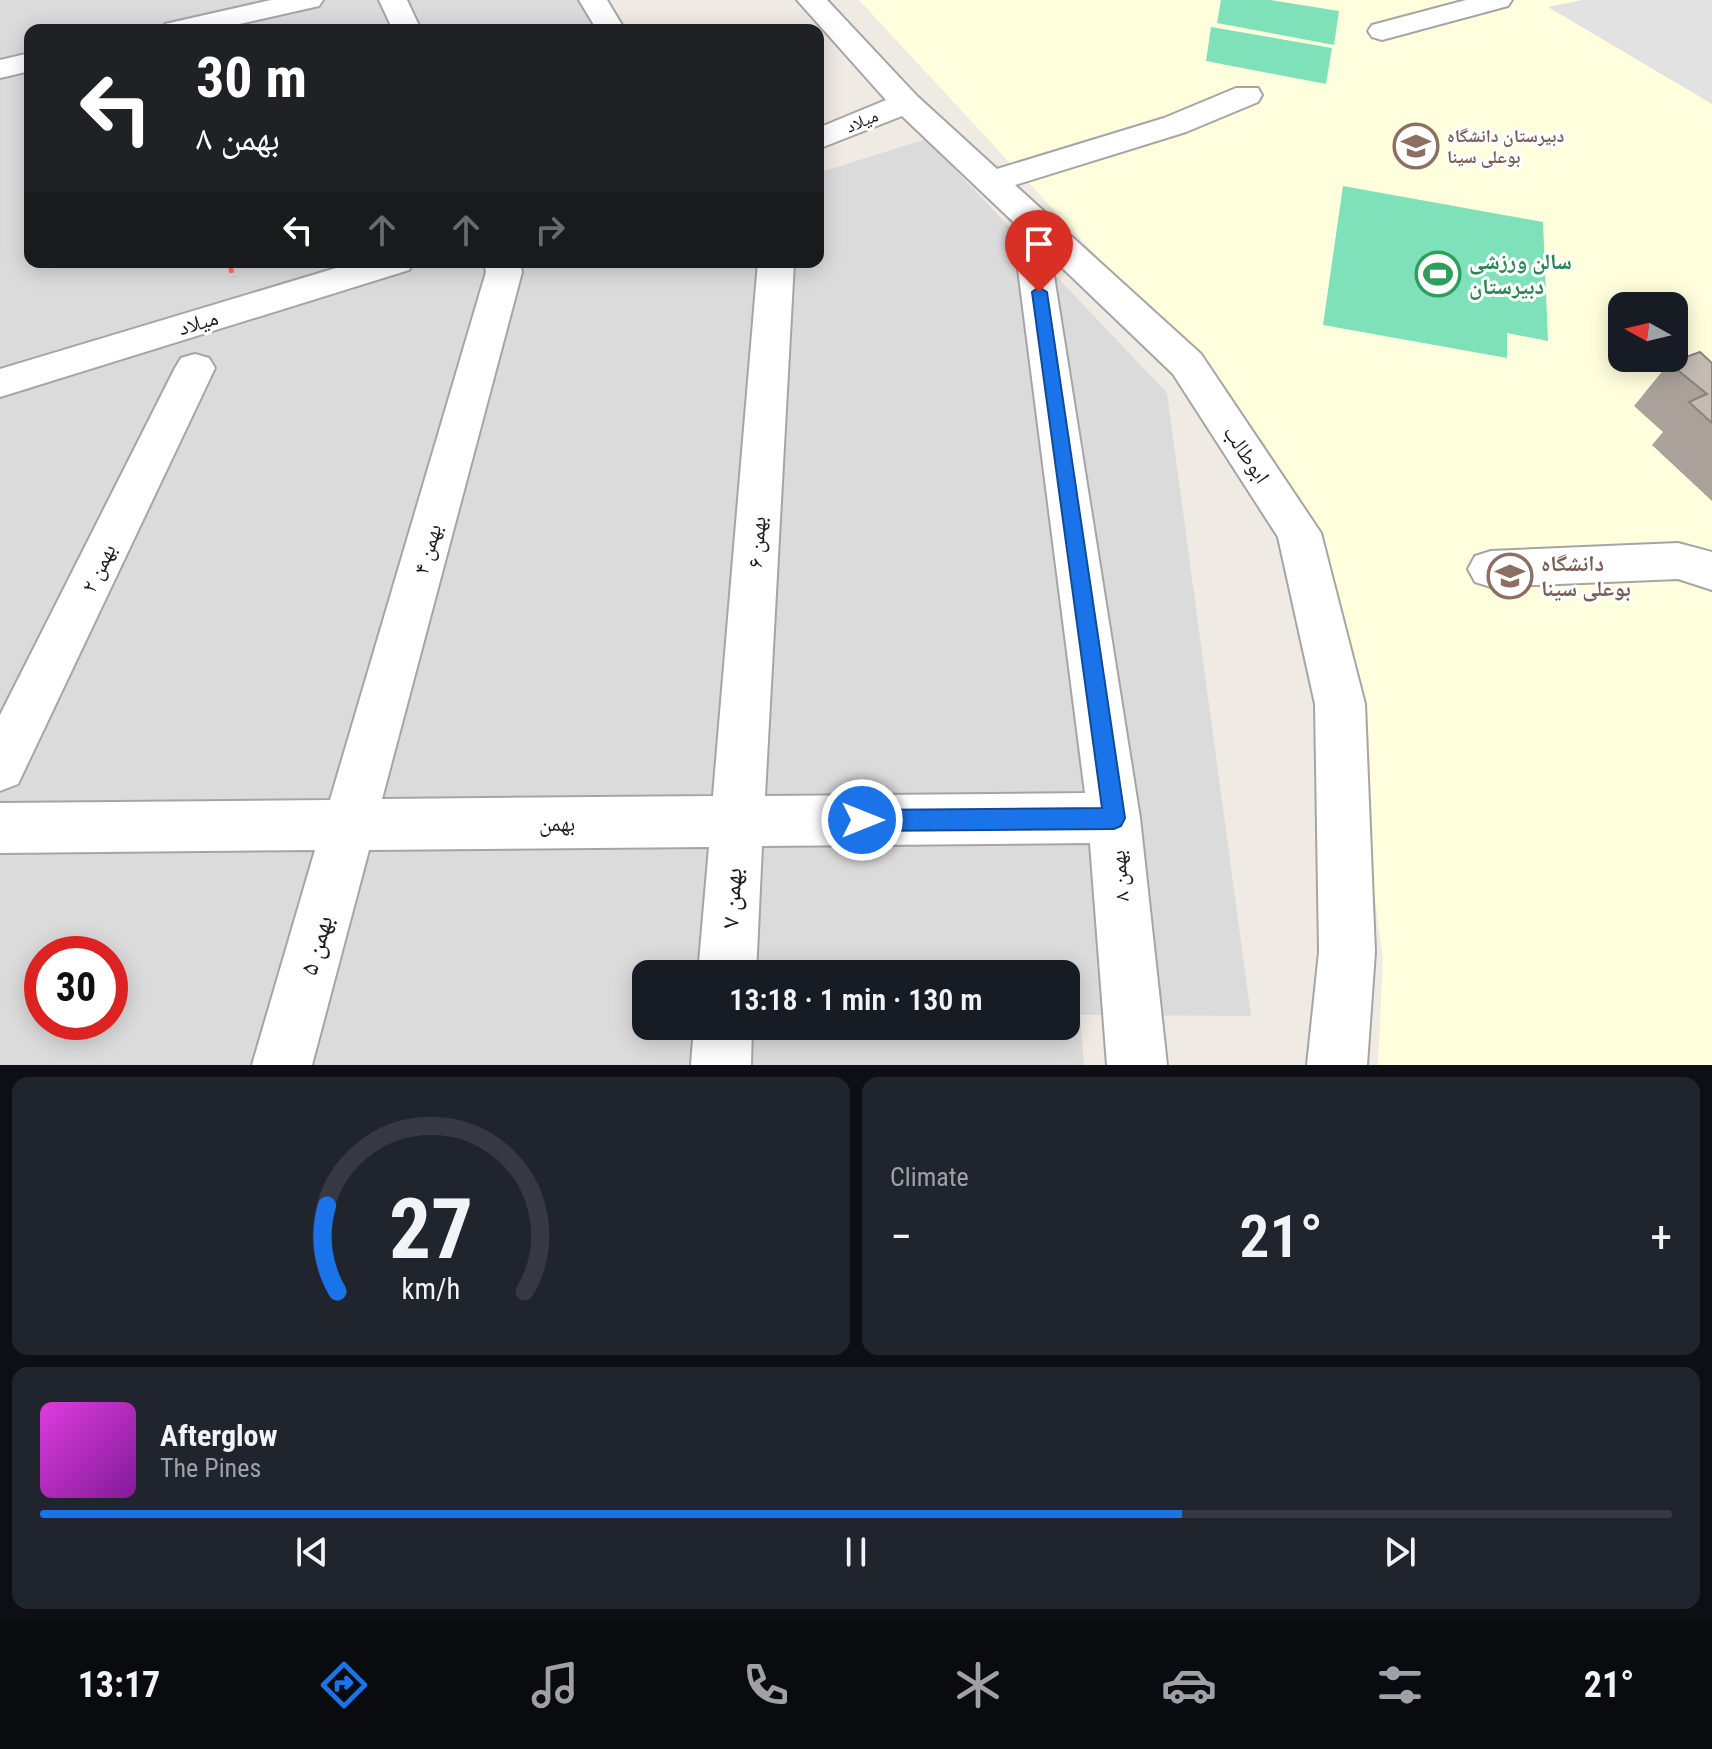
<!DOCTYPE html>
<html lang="en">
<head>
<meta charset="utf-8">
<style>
	body { margin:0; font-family:"Roboto Condensed","Noto Naskh Arabic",sans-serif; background:#20242c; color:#f1f3f6; height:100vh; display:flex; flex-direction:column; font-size:30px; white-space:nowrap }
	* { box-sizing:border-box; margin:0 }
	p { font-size:26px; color:#9ea1a6 }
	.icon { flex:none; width:44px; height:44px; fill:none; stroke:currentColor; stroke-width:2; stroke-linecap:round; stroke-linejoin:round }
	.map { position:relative; height:1065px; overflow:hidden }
	.drawer { display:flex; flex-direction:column; gap:12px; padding:12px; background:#0d0f14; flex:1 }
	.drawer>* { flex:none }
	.hud { position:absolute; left:24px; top:24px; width:800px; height:244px; border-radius:16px; box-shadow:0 4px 20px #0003; background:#202124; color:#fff; overflow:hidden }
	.needle { width:52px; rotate:278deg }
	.buttons { position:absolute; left:1608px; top:292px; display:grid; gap:16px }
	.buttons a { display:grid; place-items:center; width:80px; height:80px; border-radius:16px; background:#171b24; box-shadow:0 4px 20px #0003; font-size:40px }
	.speed { position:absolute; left:24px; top:936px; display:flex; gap:16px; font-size:40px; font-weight:700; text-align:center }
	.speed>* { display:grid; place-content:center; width:104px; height:104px; border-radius:50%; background:#171b24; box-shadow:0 4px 20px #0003; line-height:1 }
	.speed .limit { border:12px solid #d22; background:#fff; color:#111 }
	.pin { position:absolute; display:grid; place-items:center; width:68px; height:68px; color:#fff; margin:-82px -34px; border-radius:50% 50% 50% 0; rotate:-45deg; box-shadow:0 0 8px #0007 }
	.pin .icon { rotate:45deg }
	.me { position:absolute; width:88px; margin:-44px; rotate:90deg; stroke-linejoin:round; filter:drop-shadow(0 0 6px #0008) }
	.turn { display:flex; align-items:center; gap:28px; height:168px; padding:0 40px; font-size:36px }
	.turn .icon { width:104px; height:104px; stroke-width:2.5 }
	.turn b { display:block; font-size:56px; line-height:68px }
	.lanes { display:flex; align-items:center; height:76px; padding:0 40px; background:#0003; justify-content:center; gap:40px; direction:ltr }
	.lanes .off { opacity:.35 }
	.big { font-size:60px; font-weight:600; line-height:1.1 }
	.drawer .tile { flex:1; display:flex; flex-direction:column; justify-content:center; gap:12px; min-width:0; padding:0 28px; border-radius:16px; background:#20242c }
	.drawer .dial { align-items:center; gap:0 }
	.dial svg { height:208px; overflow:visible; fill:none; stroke:#363941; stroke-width:7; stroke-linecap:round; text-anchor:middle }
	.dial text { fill:#f1f3f6; stroke:none }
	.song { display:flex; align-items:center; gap:24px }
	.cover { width:96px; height:96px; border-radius:12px; background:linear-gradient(135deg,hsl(300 70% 55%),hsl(290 70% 35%)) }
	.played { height:8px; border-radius:4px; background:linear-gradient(90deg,#1a73e8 70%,#363941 70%) }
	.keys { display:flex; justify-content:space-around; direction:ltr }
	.heat { display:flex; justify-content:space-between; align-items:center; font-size:44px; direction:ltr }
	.drawer .tiles { flex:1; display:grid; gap:12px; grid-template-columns:1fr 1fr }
	.tile:last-child { grid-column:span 2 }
	.trip { position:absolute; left:632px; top:960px; width:448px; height:80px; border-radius:16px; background:#171b24; box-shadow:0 4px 20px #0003; font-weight:600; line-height:80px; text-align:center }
	.dock { display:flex; height:128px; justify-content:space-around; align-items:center; background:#090b0e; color:#9ea1a6 }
	.dock .icon { width:56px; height:56px }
	.dock .selected { color:#1a73e8 }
	.dock b { font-size:36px; color:#f1f3f6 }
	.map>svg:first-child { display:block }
	.residential { fill:#dcdbdb; fill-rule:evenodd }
	.education { fill:#ffd; fill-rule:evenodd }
	.pitch { fill:#7fe1ba }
	.parking { fill:#e2e2e2 }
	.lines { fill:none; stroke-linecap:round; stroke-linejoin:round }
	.minor-casing { stroke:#a5a5a5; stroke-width:4 }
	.path-far1 { stroke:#fe7466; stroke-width:4; stroke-dasharray:3 3; stroke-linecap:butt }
	.path { stroke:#fe7466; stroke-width:5; stroke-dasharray:4 4; stroke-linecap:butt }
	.minor { fill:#fff; fill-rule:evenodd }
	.wall { fill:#a9a19a }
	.building { fill:#c4bbb3; stroke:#89837d; stroke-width:2 }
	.route { fill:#1a73e8; stroke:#114b97; stroke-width:2 }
	.labels { text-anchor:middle; stroke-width:6; stroke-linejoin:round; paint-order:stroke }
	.far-street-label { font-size:18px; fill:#1e1e1e; stroke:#fff }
	.far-education-label { font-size:18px; font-weight:bold; fill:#785e54; stroke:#fff; text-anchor:start }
	.leisure-label { font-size:22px; font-weight:bold; fill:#27864d; stroke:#fff; text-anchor:start }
	.street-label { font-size:22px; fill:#1e1e1e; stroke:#fff }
	.education-label { font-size:22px; font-weight:bold; fill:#785e54; stroke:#fff; text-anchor:start }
	.near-street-label { font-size:26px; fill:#1e1e1e; stroke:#fff }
</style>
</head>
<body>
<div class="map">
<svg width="1712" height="1065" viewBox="0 0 1712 1065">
	<rect width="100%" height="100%" fill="#efebe4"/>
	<!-- residential -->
	<path class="residential" d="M0 0H593L611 30H30V262H818V173L926 139 1167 393 1251 1016 1080 1015 1084 1065H0ZM42 954H110V1022H42ZM646 974H1066V1026H646Z"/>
	<!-- education -->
	<path class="education" d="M859 0H1712V1065H1378L1383 960 1350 709 1265 444 1193 360ZM1622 306H1674V358H1622Z"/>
	<!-- pitch -->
	<g class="pitch">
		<path d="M1221 0H1270L1339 11 1334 45 1217 23Z"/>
		<path d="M1211 27 1332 48 1326 84 1206 61Z"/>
		<path d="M1343 186 1543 222 1548 341 1507 333V358L1323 325Z"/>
	</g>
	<!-- parking -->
	<path class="parking" d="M1582 0H1712V104L1548 7Z"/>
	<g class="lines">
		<!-- minor casing -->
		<g class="minor-casing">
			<g id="minor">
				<path d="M271 0H323L319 6 213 30H161L165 24Z"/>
				<path d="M379 0H407L421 30H393Z"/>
				<path d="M579 0H607L625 30H597Z"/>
				<path d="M797 0H827L917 96 997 169 1164 118 1236 88H1258L1262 95 1258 102 1186 132 1015 185 1201 354 1321 533 1365 704 1375 952 1367 1065H1307L1319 952 1315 704 1278 537 1173 374 1051 257 1140 818 1167 1065H1107L1090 843 762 846 756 974H698L709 847 369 850 312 1065H252L315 850 0 853V803L330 800 486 272 484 262H520L522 272 382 799 713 796 758 262H794L765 796 1085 793 1017 261 1022 253 1035 249 1045 252 902 116 818 149V128L886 100Z"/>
				<path d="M1466 0H1512L1508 6 1382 40 1372 37 1368 31 1372 25Z"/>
				<path d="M30 53V71L0 78V60Z"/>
				<path d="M356 262H414L409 270 0 397V369Z"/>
				<path d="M195 354 209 358 215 368 18 784 0 791V715L175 368 181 358Z"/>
				<path d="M1678 543 1712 552V590L1678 579 1491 587 1475 582 1468 569 1475 556 1491 551Z"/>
				<path d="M694 1026H752L751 1065H691Z"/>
			</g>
		</g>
		<!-- path-far1 -->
		<path class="path-far1" d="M229 262 231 271"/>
		<!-- path -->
		<path class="path" d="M231 269 233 277"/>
		<!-- minor -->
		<use href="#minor" class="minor"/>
	</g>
	<!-- wall -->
	<path class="wall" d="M1669 363H1712V501L1652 445 1663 432 1634 406Z"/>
	<!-- building -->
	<path class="building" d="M1700 352 1712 363V423L1689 402 1707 394 1669 363Z"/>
	<!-- route -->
	<path class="route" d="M1039 287 1047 292 1125 818 1121 826 1114 829 862 831 854 828 851 820 854 813 862 810 1102 808 1032 292Z"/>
	<!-- icons -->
	<defs>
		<g id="school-ring" transform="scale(2.3)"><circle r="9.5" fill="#fff" stroke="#8d6e63" stroke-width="1.5"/><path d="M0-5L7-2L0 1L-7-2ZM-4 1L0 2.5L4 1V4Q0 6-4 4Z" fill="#8d6e63"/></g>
		<g id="stadium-ring" transform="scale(2.3)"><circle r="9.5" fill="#fff" stroke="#2e9e5b" stroke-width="1.5"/><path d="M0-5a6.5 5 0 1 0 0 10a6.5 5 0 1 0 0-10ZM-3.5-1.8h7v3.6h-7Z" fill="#2e9e5b"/></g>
		<g id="university-ring" transform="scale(2.3)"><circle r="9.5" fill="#fff" stroke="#8d6e63" stroke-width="1.5"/><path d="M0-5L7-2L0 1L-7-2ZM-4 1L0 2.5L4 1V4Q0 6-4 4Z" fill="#8d6e63"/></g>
	</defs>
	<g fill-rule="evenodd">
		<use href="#school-ring" x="1416" y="146"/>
		<use href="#stadium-ring" x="1438" y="274"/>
		<use href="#university-ring" x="1510" y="576"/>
	</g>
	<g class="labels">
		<!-- far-street labels -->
		<g class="far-street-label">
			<text transform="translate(862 121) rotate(-23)" y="6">میلاد</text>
		</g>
		<!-- far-education labels -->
		<g class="far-education-label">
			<text x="1447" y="142">دبیرستان دانشگاه<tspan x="1447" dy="21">بوعلی سینا</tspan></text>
		</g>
		<!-- leisure labels -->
		<g class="leisure-label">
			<text x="1469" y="269">سالن ورزشی<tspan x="1469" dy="25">دبیرستان</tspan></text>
		</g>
		<!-- street labels -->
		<g class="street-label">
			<text transform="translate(198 322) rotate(-17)" y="8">میلاد</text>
			<text transform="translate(1247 454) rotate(56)" y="8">ابوطالب</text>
			<text transform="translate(756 542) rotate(-86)" y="8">بهمن ۶</text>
			<text transform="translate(427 549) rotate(-74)" y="8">بهمن ۴</text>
			<text transform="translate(98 568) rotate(-64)" y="8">بهمن ۲</text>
			<text transform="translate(557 823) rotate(-1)" y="8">بهمن</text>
			<text transform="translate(1119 876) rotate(-95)" y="8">بهمن ۸</text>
		</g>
		<!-- education labels -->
		<g class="education-label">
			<text x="1541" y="571">دانشگاه<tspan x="1541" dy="25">بوعلی سینا</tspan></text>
		</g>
		<!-- near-street labels -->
		<g class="near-street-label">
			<text transform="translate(731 898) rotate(-87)" y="9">بهمن ۷</text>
			<text transform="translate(316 945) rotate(-74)" y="9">بهمن ۵</text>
		</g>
	</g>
</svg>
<div class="buttons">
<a><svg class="needle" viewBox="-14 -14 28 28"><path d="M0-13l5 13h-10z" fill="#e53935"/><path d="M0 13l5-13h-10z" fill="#9ea1a6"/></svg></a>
</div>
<div class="speed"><div class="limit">30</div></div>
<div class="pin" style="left:1039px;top:292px;background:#d93025"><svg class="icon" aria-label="arrive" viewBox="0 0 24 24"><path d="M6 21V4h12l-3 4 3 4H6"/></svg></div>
<svg class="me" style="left:862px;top:820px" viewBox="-20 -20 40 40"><circle r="17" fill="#1a73e8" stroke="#fff" stroke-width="3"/><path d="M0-11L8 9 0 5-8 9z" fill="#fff"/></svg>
<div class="trip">13:18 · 1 min · 130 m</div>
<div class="hud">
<div class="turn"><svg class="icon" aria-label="left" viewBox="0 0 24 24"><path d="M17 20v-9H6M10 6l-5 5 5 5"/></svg><div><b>30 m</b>بهمن ۸</div></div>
<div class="lanes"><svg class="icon" aria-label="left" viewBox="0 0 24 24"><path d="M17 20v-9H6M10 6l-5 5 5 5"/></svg><svg class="icon off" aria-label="ahead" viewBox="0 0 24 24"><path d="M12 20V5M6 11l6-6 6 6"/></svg><svg class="icon off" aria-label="ahead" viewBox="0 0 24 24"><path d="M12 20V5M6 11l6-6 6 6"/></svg><svg class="icon off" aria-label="right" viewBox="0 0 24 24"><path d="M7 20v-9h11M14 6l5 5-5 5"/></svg></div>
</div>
</div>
<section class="drawer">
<div class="tiles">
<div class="tile dial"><svg viewBox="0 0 100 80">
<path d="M14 69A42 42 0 1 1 86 69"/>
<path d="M14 69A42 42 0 0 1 10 36" stroke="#1a73e8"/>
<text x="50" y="56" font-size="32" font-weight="700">27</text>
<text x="50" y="72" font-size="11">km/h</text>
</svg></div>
<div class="tile"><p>Climate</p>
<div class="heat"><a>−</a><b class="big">21°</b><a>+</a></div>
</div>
<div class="tile">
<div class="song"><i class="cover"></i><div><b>Afterglow</b><p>The Pines</p></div></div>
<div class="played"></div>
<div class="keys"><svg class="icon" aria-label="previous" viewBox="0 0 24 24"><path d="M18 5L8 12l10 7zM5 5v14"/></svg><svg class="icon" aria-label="pause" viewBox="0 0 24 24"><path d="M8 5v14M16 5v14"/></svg><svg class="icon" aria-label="next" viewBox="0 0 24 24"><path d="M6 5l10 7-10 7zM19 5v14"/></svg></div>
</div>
</div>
</section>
<nav class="dock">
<b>13:17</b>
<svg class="icon selected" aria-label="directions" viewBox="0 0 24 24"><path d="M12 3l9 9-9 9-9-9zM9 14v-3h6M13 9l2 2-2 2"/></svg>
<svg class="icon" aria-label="music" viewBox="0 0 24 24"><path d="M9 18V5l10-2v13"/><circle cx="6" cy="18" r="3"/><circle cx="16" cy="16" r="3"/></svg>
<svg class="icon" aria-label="phone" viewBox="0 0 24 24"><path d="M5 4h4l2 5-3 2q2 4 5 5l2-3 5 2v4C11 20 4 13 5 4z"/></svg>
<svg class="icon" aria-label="climate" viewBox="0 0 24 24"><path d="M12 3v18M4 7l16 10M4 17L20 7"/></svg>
<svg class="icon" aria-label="car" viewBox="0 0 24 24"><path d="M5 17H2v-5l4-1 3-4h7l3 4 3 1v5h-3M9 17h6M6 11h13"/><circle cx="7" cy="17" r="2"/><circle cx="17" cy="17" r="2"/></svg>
<svg class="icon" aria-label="filters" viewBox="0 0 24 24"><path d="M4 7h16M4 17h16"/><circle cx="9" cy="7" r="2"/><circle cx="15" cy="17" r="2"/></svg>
<b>21°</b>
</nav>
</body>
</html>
